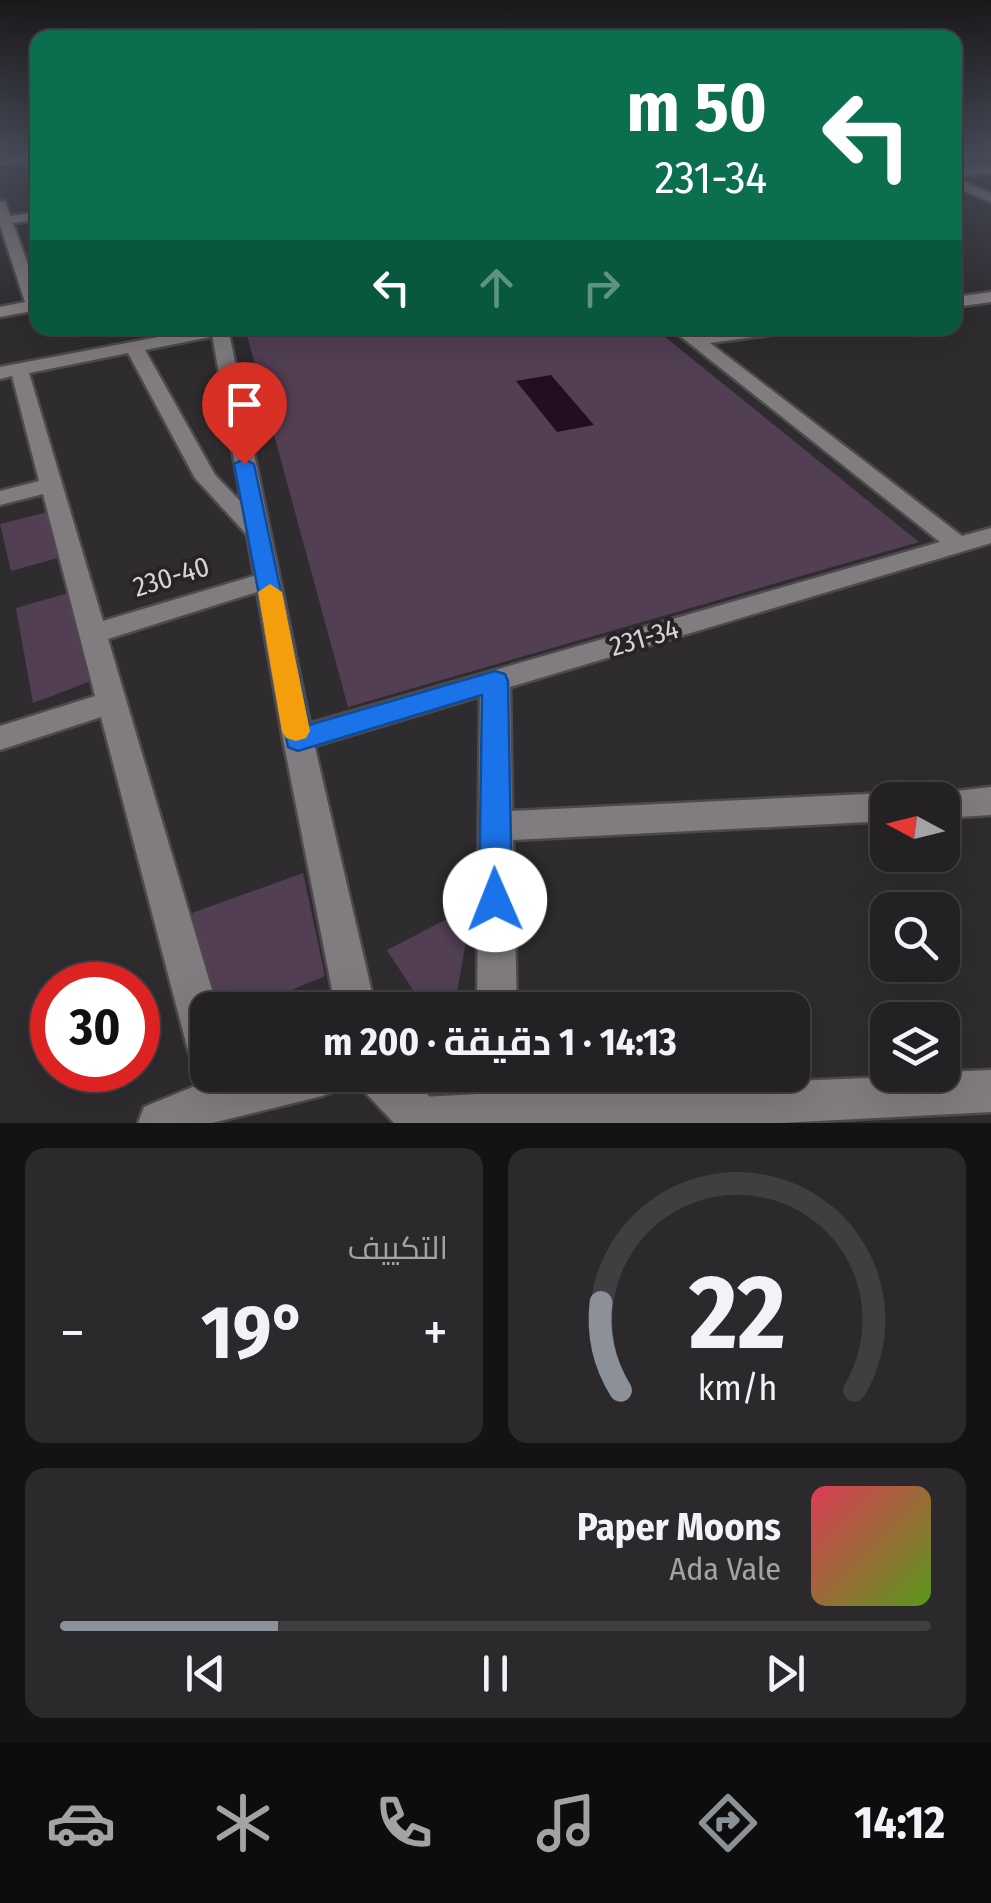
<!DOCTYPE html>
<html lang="ar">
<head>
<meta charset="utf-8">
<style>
	body { margin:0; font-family:"Fira Sans Condensed",Cairo,sans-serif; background:#2b292c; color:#f1f3f6; direction:rtl; height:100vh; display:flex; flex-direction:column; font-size:38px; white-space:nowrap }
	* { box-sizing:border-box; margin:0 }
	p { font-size:32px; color:#a3a3a6 }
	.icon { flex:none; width:55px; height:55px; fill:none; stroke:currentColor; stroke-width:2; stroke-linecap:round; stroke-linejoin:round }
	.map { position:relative; height:1123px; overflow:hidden; direction:ltr }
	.side { display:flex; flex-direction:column; gap:25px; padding:25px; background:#131214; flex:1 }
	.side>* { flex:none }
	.banner { position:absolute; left:30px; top:30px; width:932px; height:305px; border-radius:20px; box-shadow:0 10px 40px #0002,0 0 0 2px #403e41; direction:rtl; background:#0b6e4f; color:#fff; overflow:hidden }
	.needle { width:65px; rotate:277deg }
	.fabs { position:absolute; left:870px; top:782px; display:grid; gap:20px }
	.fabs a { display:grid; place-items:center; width:90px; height:90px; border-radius:20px; background:#232124; box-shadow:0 10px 40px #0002,0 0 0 2px #403e41; font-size:50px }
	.speed { position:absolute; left:30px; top:962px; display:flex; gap:20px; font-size:50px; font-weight:700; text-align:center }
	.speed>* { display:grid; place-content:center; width:130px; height:130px; border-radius:50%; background:#232124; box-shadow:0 10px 40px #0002,0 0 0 2px #403e41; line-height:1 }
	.speed .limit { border:15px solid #d22; background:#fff; color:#111 }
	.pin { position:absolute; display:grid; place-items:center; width:85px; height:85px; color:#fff; margin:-102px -42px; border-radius:50% 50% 50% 0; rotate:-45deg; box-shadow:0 0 10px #0007 }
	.pin .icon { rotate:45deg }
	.me { position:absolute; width:110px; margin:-55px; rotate:359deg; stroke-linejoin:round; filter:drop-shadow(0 0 8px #0008) }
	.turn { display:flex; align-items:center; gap:35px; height:210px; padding:0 30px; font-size:45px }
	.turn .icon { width:130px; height:130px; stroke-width:2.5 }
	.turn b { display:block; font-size:70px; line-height:85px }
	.lanes { display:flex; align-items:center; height:95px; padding:0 30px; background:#0003; justify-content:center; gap:50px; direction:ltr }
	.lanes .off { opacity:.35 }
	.big { font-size:75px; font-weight:700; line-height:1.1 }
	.side .widget { flex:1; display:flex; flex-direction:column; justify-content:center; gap:15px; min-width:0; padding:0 35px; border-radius:20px; background:#2b292c }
	.side .dial { align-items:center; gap:0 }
	.dial svg { height:260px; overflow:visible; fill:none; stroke:#403e41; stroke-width:7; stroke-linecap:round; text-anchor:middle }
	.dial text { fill:#f1f3f6; stroke:none }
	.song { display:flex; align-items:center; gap:30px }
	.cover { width:120px; height:120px; border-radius:15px; background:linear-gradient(135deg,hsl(350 70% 55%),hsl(90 70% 35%)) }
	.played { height:10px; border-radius:5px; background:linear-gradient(90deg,#8c9099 25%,#403e41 25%) }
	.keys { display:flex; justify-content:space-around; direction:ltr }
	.heat { display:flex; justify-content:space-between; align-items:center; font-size:55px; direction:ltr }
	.side .tiles { flex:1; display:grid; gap:25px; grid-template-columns:1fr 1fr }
	.widget:last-child { grid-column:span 2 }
	.trip { position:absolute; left:190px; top:992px; width:620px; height:100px; border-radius:20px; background:#232124; box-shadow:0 10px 40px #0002,0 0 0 2px #403e41; font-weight:700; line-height:100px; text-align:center; direction:rtl }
	.tabs { display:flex; height:160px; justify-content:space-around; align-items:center; background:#0e0d0e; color:#a3a3a6 }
	.tabs .icon { width:70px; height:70px }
	.tabs .current { color:#8c9099 }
	.tabs b { font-size:45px; color:#f1f3f6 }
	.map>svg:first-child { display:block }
	.green { fill:#523f54 }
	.water { fill:#210e23 }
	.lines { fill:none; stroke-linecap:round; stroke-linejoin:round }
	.minor-casing { stroke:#4d4a4d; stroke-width:5 }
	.tertiary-casing { stroke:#4d4a4d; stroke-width:5 }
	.secondary-casing { stroke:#4d4a4d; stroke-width:5 }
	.minor { fill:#807c80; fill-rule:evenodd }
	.tertiary { fill:#807c80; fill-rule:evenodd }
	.secondary { fill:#807c80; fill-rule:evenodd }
	.route { fill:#1a73e8; stroke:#114b97; stroke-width:2.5 }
	.slow { fill:#f59e0b }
	.labels { text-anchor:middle; stroke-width:8; stroke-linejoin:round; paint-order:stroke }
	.street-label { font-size:28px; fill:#d5d3d5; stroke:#262226 }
</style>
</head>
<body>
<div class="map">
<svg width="991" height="1123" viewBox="0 0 991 1123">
	<rect width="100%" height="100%" fill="#2f2c30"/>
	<!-- green -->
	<g class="green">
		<path d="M245 328H654L919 542 348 707Z"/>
		<path d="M48 512 65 556 11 571 0 524Z"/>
		<path d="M72 592 99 678 33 703 16 608Z"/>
		<path d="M303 873 325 976 244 1010H218L192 913Z"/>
		<path d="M472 906 454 1010H426L387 950Z"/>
	</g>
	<!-- water -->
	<path class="water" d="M551 375 594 425 557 432 516 381Z"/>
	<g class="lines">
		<!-- minor casing -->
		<g class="minor-casing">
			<g id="minor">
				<path d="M991 165V173L955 177V169Z"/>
				<path d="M955 178 991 193V202L955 187Z"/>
				<path d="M0 201 5 202 10 216 38 212V220L13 223 38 292V310L0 317V307L25 302 0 225Z"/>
				<path d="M991 292V302L955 307V297Z"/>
				<path d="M206 328 229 330 220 335 145 350 215 475 265 527 269 532 265 537H249L195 478 128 353 29 373 103 621 267 572 280 580 276 586 108 639 218 1010H208V1067L193 1062 187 1047 101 717 0 750V726L95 696 43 494 0 505V491L39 481 12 376 0 379V367Z"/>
				<path d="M670 328H689L698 334 749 328H791L783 333 710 343 962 536 991 528V543L510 687 512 811 888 793 901 800H888V821L513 840 517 1010H477L480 696 298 751 287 748 283 739 287 730 940 542Z"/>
				<path d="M991 787V815L942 818V800H927L930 794Z"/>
				<path d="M991 1070V1112L780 1123H403L401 1119 408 1104 423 1097 478 1094V1075H520V1092L942 1075V1072Z"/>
				<path d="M222 1075H343L337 1090 322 1096 212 1123H138L144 1107Z"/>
			</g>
		</g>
		<!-- tertiary casing -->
		<g class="tertiary-casing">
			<g id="tertiary">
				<path d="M211 328H228L313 739 376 1010H336L283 739Z"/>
				<path d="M357 1075H408L440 1107 446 1123H394L363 1090Z"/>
			</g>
		</g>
		<!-- secondary casing -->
		<g class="secondary-casing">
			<path id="secondary" d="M38 155V161L0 165V159Z"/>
		</g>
		<!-- minor -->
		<use href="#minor" class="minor"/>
		<!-- tertiary -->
		<use href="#tertiary" class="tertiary"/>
		<!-- secondary -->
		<use href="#secondary" class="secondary"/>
	</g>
	<!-- sky -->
	<linearGradient id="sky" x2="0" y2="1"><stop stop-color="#1a181a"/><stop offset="0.5" stop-color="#474b59"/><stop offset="1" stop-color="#474b59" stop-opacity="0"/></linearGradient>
	<rect width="991" height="311" fill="url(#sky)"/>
	<!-- route -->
	<path class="route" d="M244 459 254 464 309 725 495 671 505 674 508 681 512 900 507 910 495 915 484 910 479 900 482 695 298 751 288 747 234 464Z"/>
	<!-- slow -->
	<path class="slow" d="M270 584 282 592 310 731 306 738 296 741 286 738 282 731 258 592Z"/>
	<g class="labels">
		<!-- street labels -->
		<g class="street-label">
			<text transform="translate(171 576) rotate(-17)" y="10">230-40</text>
			<text transform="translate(644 637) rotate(-16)" y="10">231-34</text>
		</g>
	</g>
</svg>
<div class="fabs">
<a><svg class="needle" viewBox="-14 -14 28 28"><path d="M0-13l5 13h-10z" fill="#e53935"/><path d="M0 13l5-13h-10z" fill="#a3a3a6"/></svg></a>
<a><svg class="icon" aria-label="search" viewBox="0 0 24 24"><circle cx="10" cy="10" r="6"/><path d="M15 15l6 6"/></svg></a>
<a><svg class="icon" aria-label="layers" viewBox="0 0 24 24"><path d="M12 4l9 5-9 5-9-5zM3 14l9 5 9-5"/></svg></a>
</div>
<div class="speed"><div class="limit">30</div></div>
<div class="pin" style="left:244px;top:464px;background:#d93025"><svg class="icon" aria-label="arrive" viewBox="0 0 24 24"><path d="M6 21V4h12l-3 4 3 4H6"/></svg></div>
<svg class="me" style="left:495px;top:900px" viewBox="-20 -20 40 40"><circle r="19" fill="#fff"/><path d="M0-13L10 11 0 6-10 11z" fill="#1a73e8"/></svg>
<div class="trip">14:13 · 1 دقيقة · 200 m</div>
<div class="banner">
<div class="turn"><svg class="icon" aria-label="left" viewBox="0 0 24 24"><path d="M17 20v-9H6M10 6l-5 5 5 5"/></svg><div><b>50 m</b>231-34</div></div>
<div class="lanes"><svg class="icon" aria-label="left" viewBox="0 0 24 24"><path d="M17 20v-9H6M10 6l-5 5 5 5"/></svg><svg class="icon off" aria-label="ahead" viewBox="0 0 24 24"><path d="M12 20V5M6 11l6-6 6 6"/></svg><svg class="icon off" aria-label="right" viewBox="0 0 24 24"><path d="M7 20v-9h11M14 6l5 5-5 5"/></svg></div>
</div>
</div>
<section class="side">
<div class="tiles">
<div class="widget dial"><svg viewBox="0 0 100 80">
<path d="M14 69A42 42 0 1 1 86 69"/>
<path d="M14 69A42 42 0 0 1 8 42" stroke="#8c9099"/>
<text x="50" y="56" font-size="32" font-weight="700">22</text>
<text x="50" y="72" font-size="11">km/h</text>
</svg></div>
<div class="widget"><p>التكييف</p>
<div class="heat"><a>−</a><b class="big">19°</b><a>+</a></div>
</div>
<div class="widget">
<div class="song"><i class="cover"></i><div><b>Paper Moons</b><p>Ada Vale</p></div></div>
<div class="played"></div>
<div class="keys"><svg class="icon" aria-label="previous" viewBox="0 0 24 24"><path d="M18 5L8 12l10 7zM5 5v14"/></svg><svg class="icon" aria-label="pause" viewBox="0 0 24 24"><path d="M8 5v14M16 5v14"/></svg><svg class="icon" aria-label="next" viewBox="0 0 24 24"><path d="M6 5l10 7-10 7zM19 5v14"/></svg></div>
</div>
</div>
</section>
<nav class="tabs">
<b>14:12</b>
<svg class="icon current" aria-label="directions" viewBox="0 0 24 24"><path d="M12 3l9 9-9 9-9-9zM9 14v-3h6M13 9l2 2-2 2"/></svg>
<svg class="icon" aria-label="music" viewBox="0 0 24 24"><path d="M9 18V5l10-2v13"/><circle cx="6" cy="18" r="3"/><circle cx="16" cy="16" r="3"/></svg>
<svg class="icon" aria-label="phone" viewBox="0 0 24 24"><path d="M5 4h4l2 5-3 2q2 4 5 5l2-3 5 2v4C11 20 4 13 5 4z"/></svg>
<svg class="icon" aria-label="climate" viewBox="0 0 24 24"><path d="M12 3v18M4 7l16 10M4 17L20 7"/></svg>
<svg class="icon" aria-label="car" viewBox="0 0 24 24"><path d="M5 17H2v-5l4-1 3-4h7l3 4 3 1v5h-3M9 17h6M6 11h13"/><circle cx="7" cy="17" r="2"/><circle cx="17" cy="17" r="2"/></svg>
</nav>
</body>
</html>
